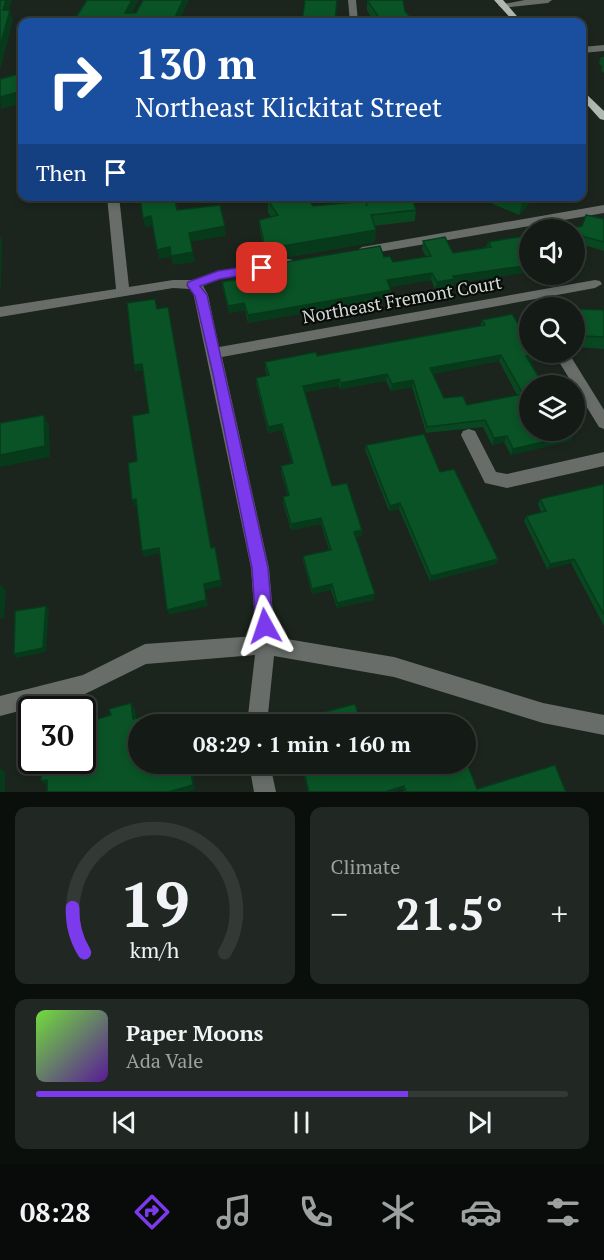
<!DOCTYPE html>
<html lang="en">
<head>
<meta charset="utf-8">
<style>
	body { margin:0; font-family:"PT Serif",serif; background:#212823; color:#f1f3f6; height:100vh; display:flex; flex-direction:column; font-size:22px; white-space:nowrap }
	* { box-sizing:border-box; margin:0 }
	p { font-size:20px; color:#9da1a1 }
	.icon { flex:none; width:33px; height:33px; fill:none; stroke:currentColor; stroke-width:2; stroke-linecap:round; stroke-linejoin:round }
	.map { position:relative; height:792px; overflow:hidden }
	.details { display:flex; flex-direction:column; gap:15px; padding:15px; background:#0b0f0c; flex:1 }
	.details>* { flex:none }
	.top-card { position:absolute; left:18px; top:18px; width:568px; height:183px; border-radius:12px; box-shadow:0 3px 9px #0003,0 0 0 2px #333935; background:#1a4fa0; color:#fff; overflow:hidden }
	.fabs { position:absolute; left:519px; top:219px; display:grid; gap:12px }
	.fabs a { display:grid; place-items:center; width:66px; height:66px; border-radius:50%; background:#141b16; box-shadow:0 3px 9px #0003,0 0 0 2px #333935; font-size:30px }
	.speed { position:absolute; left:18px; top:696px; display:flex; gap:12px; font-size:30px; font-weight:700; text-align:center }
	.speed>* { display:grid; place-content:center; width:78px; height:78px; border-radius:50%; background:#141b16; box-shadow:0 3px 9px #0003,0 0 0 2px #333935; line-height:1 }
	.speed .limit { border:3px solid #111; border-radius:9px; background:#fff; color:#111 }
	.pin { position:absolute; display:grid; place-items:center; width:51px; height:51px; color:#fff; margin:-26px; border-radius:12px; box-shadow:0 3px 9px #0006 }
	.me { position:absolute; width:66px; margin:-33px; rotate:355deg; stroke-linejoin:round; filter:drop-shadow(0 0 4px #0008) }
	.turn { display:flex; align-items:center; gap:21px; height:126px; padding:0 18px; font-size:27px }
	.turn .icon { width:78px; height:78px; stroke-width:2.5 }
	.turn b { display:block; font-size:42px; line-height:51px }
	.then { display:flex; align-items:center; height:57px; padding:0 18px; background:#0003; gap:12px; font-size:22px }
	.big { font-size:45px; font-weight:700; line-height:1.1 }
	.details .widget { flex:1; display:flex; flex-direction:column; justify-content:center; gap:9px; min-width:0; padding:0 21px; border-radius:12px; background:#212823 }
	.details .dial { align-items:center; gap:0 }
	.dial svg { height:156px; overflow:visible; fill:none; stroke:#333935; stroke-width:7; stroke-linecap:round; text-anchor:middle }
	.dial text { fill:#f1f3f6; stroke:none }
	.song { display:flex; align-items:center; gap:18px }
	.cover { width:72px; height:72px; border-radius:9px; background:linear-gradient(135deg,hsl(100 70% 55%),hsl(270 70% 35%)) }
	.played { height:6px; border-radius:3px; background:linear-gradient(90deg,#7c3aed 70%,#333935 70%) }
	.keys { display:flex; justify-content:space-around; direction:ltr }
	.heat { display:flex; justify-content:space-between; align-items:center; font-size:33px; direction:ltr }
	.details .tiles { flex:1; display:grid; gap:15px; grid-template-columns:1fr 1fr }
	.widget:last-child { grid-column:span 2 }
	.trip { position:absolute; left:128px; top:714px; width:348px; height:60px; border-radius:30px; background:#141b16; box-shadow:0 3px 9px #0003,0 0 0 2px #333935; font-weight:700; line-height:60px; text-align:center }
	.dock { display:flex; height:96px; justify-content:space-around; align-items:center; background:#080b09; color:#9da1a1 }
	.dock .icon { width:42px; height:42px }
	.dock .on { color:#7c3aed }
	.dock b { font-size:27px; color:#f1f3f6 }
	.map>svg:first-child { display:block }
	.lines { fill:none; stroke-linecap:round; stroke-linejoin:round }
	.minor { fill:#686d69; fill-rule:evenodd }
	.major { fill:#b0b9b1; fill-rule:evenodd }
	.wall { fill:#094721; fill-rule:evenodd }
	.shaded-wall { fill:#073a1b }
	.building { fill:#0a5326; stroke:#073a1b; stroke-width:1.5; fill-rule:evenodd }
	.route { fill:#7c3aed; stroke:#51269a; stroke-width:1.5 }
	.labels { text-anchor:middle; stroke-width:4.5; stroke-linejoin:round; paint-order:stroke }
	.street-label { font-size:18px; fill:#d4dad5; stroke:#080c09 }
</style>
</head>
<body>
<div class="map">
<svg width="604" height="792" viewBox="0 0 604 792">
	<rect width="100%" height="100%" fill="#1b241d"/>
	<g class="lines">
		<!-- minor -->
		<g class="minor">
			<path d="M348 0H356L358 22H350Z"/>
			<path d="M525 0H552L548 3 502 8 498 5Z"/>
			<path d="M604 45V51L582 53V47Z"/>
			<path d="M107 196H119L129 287 173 280H192L218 271 288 259 293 260 294 263 293 266 220 279 203 286 208 295 219 347 595 280 600 281 602 284 595 288 222 357 269 568 275 637 394 657 543 703 604 715V735L543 723 394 677 274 656 267 724H247L255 655 146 664 85 694 0 716V696L83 675 145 644 256 636 251 568 193 292 190 289 173 288 0 317V307L116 289Z"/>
			<path d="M604 205V213L362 255 356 251 362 247Z"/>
			<path d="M553 352H568L604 410V429L599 427Z"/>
			<path d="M469 429 475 431 496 472 507 474 604 452V466L507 488 485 483 461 435 463 431Z"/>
			<path d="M249 764H270L276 792H254Z"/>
		</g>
		<!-- major -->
		<g class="major">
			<path d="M494 0H503L522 22H514Z"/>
			<path d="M582 90 604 111V120L600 119 582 99Z"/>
		</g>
	</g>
	<!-- wall -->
	<g class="wall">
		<path d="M367 0 405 11 414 22H374L367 10Z"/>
		<path d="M601 57H604V73L601 70 602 67 599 63Z"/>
		<path d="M362 196 416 210 415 221 374 226 375 242 266 261 260 231 259 220 271 217 268 212V201L313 206 362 201Z"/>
		<path d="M474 196H536L519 215Z"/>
		<path d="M604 219V251L574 242V230L582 226Z"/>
		<path d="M530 235V272L454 283 453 287 435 289 431 280 390 287 391 290 390 298 248 323 245 310 229 313 223 290 222 282 268 275V265L384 257 393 262 426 257 422 249 423 241 453 253 486 247 488 242Z"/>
		<path d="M575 309 604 310V349L576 347 574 339Z"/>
		<path d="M482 320 534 361H530L573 435 570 441 511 455 504 442 492 445 483 427 426 433 412 387 391 391 386 381 340 389 339 386 305 392 332 486 362 530V536L356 537 374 600 337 608 331 590 312 594 303 561V556L329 550 321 524 291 530 283 503V497L288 496 281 472V466L292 464 282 430 268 433 256 384V378L267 376 265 368V362L317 356 480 326ZM499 361 517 395 467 405 444 398 433 374Z"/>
		<path d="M366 445 440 472 498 559 496 564 430 581 399 509 389 511 365 450Z"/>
		<path d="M604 484V626L571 563 547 569 524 521 526 516 541 512 538 504 540 499Z"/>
		<path d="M301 764H465L477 789 566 792H404L403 789 392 792H308Z"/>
	</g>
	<!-- shaded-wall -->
	<g class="shaded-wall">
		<path d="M6 0H12L6 21 3 10Z"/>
		<path d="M132 0H139L127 22 125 13Z"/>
		<path d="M183 0H189L179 22H173Z"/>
		<path d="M10 10 13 20 0 71V46Z"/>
		<path d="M22 91V103L1 109 0 97Z"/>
		<path d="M528 196H536L519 215 522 203Z"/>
		<path d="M151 216 153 226 145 227 143 218Z"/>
		<path d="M225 226 226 236 190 242 189 233Z"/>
		<path d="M376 230 375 242 266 261 265 249Z"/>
		<path d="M0 236 2 240 1 287H0Z"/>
		<path d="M170 247 171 257 159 259 157 250Z"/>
		<path d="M574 251H578L574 259Z"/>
		<path d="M193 252 195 262 173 265 171 256Z"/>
		<path d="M530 265V272L454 283 453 287 435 289 437 282 453 276Z"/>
		<path d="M432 273 431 280 386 288 387 280Z"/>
		<path d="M391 290 390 298 248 323V315Z"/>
		<path d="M244 303 245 310 229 313 228 306Z"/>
		<path d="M536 354 534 361 524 363 526 356Z"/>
		<path d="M501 355 499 361 429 375 430 368Z"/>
		<path d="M142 364 144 370 135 372 134 365Z"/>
		<path d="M387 374 386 381 340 389 341 383Z"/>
		<path d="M339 379V386L303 393V386Z"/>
		<path d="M413 380 412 387 391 391 392 384Z"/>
		<path d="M44 415 49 425 50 457 0 467V455Z"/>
		<path d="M580 420 577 426 574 427V421Z"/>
		<path d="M282 424V430L268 433V427Z"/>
		<path d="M573 435 570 441 511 455 513 449Z"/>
		<path d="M507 436 504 442 492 445 494 438Z"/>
		<path d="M136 499 138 505 134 506 132 500Z"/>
		<path d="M400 503 399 509 389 511 390 506Z"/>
		<path d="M321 518V524L291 530V524Z"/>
		<path d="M362 530V536L354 537V532Z"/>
		<path d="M159 548 161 553 144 557 142 551Z"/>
		<path d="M498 559 496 564 430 581 431 576Z"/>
		<path d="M574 559 571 563 547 569 550 564Z"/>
		<path d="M221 580 222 586 205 590 208 606 169 615 167 610 204 584Z"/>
		<path d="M332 584 331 590 312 594V589Z"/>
		<path d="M2 586 6 591 4 618 0 619Z"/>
		<path d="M375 594 374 600 337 608V603Z"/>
		<path d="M46 606 49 610 46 652 17 658 14 654Z"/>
		<path d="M131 703 135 709 137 724 133 719Z"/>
		<path d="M190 764H192L195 790 187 792H168Z"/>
		<path d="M0 768 5 772V792H0Z"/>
		<path d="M47 780V786L41 781Z"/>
		<path d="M404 786 403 789 392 792H385Z"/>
	</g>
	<!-- building -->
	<g class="building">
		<path d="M0 0H6L3 10H10L0 46Z"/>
		<path d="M87 0H132L125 13H136L143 0H183L173 22H73Z"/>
		<path d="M305 0H337L335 22H302Z"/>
		<path d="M367 0H403L405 11 414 22H382Z"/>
		<path d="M22 73V91L0 97V79Z"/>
		<path d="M140 196H174L177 210 220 205 225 226 189 233 193 252 171 256 170 247 157 250 151 216 143 218Z"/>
		<path d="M364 196H411L416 210 371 215 376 230 265 249 259 220 278 215 268 201 307 197 313 206 366 201 367 206Z"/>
		<path d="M505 196H528L522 203Z"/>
		<path d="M586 215 604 219V242L574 234V230H560L582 226Z"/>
		<path d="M530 235V265L453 276 455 279 437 282 432 273 387 280 391 290 248 315 244 303 228 306 222 282 270 274 268 265 380 246 384 257 390 256 393 262 431 256 423 241 445 237 453 253 491 247 488 242Z"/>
		<path d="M155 299 157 309 168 307 211 548 215 547 221 580 204 584 206 600 167 610 159 548 142 551 136 499 132 500 128 463 137 461 132 416 149 413 142 364 134 365 127 303Z"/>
		<path d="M575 309 604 310V337L581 336Z"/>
		<path d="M512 314 530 343V352H535L536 354 526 356 544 386H530V430H570L573 435 513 449 507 436 494 438 485 420 427 427 413 380 392 384 387 374 341 383 339 379 303 386 332 486 347 483 362 530 354 532 375 594 337 603 332 584 312 589 303 556 331 550 321 518 291 524 283 497 289 495 281 466 293 463 282 424 268 427 256 378 269 375 265 362 316 352 317 356 485 325 482 320ZM501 355 523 394 467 405 463 396 444 398 430 368Z"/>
		<path d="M574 411 580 420 574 421Z"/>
		<path d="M44 415 45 446 0 455V423Z"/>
		<path d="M424 434 440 472 454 469 498 559 431 576 400 503 390 506 366 445Z"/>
		<path d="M604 484V615L574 559 550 564 526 516 546 511 540 499Z"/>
		<path d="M2 586 0 613V587Z"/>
		<path d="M46 606 43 648 14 654 15 611Z"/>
		<path d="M131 703 133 719 151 715 153 723 184 715 185 724H138V764H190L193 785 168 792H47V780L41 781V760H82V740L85 739 84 723 111 715 109 709Z"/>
		<path d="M355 704 361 724H292L291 721Z"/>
		<path d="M465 758 477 789 555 765 566 792H406L404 786 385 792H309L302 764H465Z"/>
	</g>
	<!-- route -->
	<path class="route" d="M262 264 267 265V271L220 279 200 286 207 295 268 568 273 626 271 631 265 634 259 631 256 626 252 568 213 374 195 296 187 285 188 282 218 271Z"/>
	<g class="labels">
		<!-- street labels -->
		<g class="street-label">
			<text transform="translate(402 300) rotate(-10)" y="6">Northeast Fremont Court</text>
		</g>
	</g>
</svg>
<div class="fabs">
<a><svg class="icon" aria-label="sound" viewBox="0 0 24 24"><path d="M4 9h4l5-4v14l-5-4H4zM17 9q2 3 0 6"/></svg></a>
<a><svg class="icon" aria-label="search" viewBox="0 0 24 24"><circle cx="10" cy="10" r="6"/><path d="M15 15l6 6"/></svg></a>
<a><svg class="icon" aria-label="layers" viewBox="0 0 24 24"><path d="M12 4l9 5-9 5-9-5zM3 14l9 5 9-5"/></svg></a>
</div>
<div class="speed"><div class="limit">30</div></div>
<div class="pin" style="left:262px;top:268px;background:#d93025"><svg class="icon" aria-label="arrive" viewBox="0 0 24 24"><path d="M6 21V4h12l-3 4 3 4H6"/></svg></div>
<svg class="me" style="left:265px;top:626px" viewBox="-20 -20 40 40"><path d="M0-17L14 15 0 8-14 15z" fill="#7c3aed" stroke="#fff" stroke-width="4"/></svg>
<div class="trip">08:29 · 1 min · 160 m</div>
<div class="top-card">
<div class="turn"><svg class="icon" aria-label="right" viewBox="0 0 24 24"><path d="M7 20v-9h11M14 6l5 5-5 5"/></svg><div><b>130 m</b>Northeast Klickitat Street</div></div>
<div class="then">Then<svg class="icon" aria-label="arrive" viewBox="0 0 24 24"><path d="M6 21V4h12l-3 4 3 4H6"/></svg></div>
</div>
</div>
<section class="details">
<div class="tiles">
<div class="widget dial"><svg viewBox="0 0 100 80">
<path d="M14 69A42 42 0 1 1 86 69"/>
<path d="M14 69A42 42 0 0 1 8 46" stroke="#7c3aed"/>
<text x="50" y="56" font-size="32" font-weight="700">19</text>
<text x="50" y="72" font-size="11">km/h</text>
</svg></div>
<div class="widget"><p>Climate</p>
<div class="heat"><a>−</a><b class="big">21.5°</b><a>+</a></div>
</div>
<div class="widget">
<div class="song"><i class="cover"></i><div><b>Paper Moons</b><p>Ada Vale</p></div></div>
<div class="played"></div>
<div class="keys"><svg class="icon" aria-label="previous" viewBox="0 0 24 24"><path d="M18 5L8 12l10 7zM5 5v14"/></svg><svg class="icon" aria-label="pause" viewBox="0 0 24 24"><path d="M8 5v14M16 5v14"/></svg><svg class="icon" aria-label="next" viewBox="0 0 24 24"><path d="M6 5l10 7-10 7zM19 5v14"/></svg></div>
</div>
</div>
</section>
<nav class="dock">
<b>08:28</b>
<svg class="icon on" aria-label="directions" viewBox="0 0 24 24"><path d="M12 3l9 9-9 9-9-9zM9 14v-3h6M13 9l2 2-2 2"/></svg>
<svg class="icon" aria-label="music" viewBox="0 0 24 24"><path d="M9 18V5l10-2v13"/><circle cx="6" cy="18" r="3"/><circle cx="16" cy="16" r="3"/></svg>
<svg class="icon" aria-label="phone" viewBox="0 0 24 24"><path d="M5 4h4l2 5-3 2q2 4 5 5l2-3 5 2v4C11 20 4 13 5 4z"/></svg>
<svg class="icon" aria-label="climate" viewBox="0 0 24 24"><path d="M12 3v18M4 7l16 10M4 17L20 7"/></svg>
<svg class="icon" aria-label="car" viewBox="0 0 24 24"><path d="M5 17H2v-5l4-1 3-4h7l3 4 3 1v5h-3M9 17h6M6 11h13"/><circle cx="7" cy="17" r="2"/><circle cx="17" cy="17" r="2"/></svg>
<svg class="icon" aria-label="filters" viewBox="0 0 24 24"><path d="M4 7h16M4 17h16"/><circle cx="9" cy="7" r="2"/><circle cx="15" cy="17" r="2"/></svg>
</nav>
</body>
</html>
